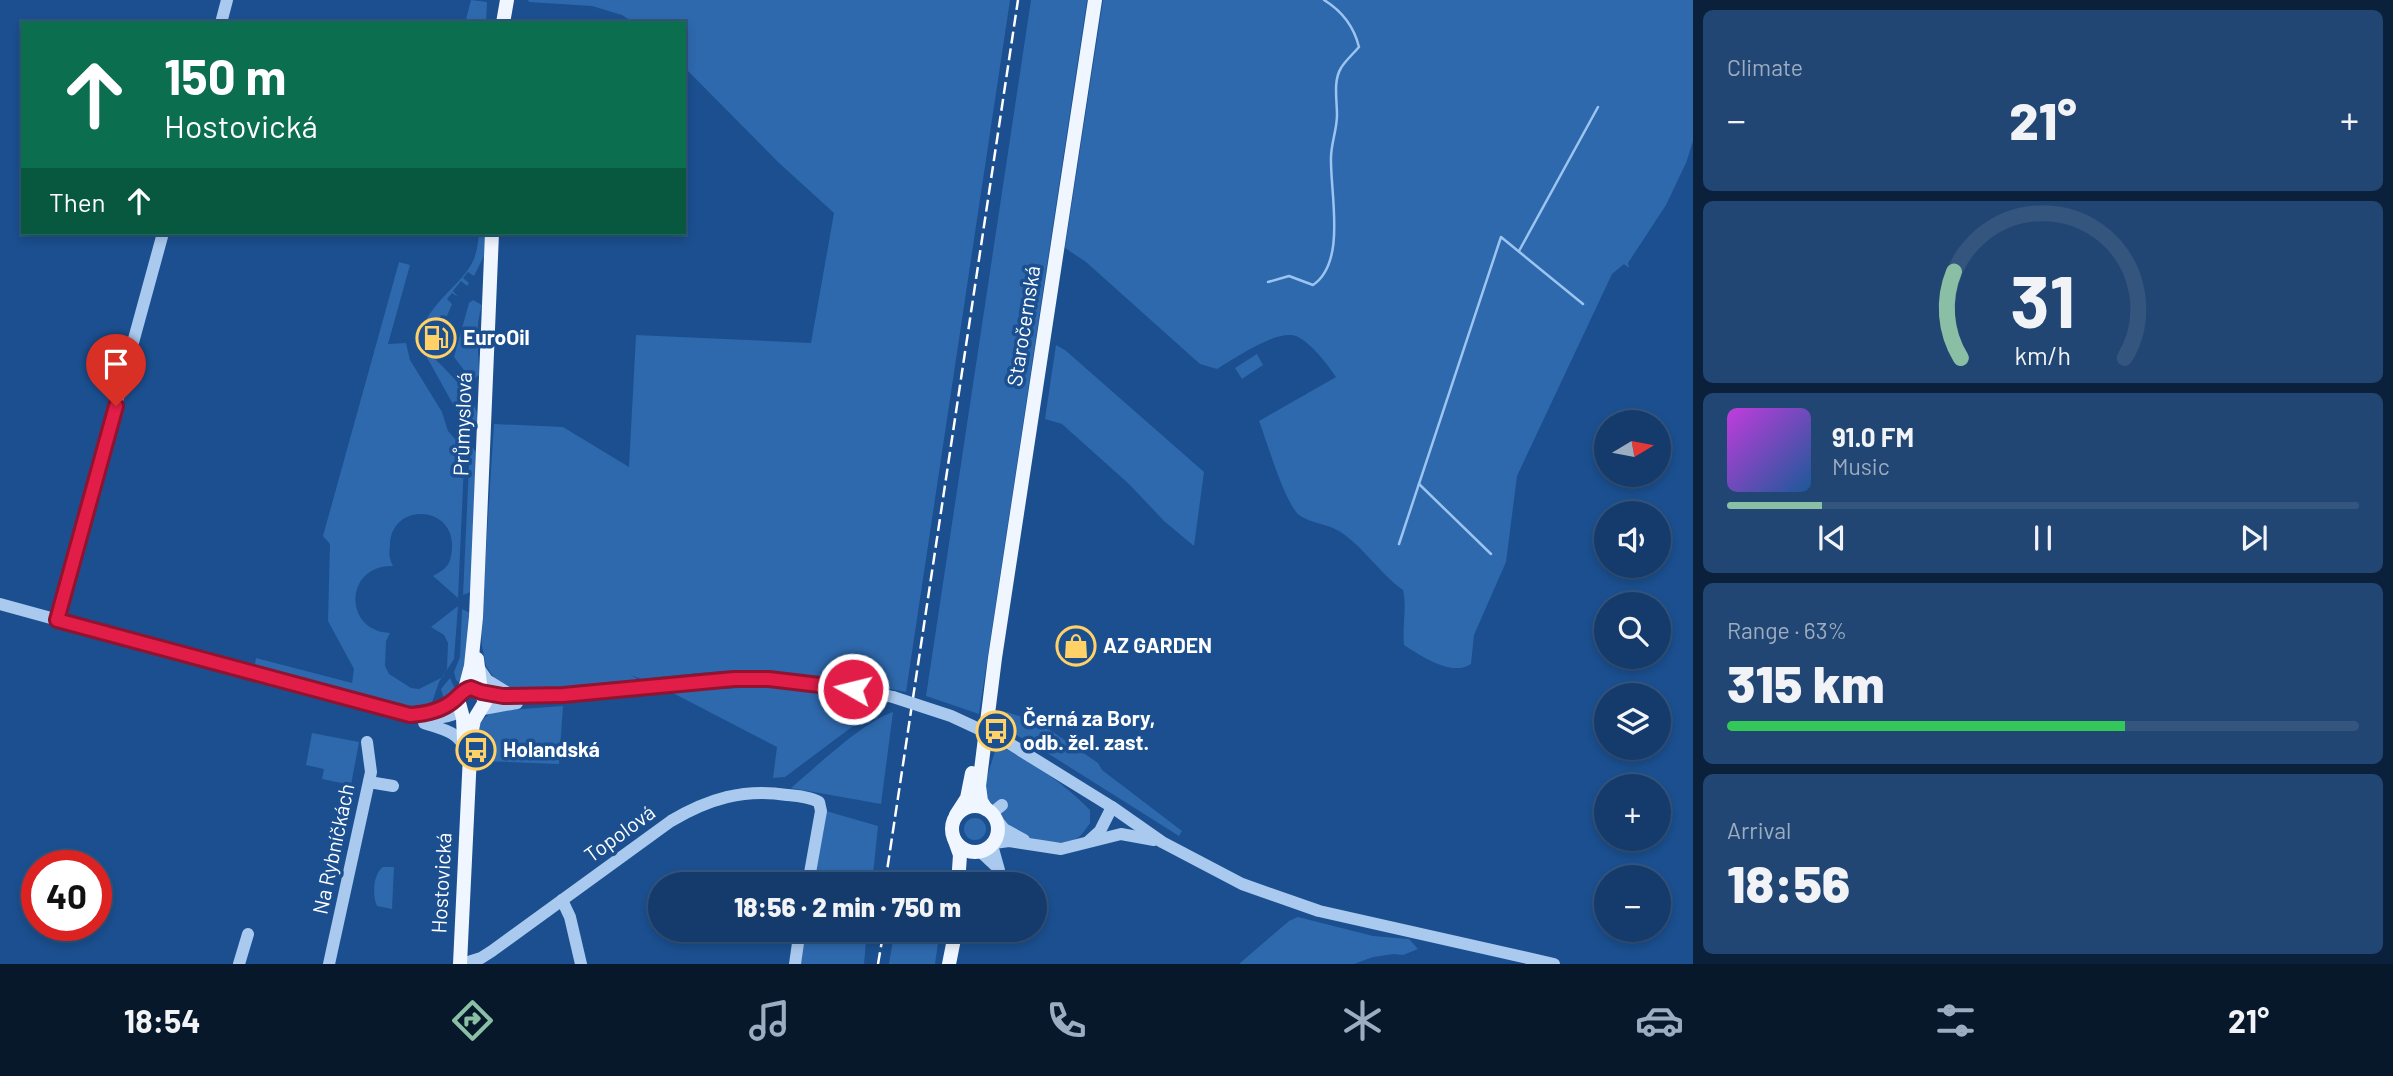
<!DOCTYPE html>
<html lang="en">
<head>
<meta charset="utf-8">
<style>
	body { margin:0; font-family:Barlow,sans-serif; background:#214673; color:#f1f3f6; height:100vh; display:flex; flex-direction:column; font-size:26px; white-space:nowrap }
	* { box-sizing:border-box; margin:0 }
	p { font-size:23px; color:#9dadc1 }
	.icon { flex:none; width:38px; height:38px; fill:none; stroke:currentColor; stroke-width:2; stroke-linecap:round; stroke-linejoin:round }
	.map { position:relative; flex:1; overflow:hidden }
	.side { display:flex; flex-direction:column; gap:10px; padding:10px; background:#0b203b; width:700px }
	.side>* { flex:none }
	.top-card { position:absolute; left:21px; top:21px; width:665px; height:214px; border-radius:0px; box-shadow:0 4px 10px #0003,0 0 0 2px #33557e; background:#0b6e4f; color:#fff; overflow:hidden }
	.needle { width:46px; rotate:80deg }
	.fabs { position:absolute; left:1594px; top:410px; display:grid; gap:14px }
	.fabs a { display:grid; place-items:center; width:77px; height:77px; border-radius:50%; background:#143b6b; box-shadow:0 4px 10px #0003,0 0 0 2px #33557e; font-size:35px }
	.speed { position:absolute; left:21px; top:850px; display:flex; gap:14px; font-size:35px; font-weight:700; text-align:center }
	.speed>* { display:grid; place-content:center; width:91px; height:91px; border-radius:50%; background:#143b6b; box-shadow:0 4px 10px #0003,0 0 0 2px #33557e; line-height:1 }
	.speed .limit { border:10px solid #d22; background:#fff; color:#111 }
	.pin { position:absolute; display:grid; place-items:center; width:60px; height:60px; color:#fff; margin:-72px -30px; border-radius:50% 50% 50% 0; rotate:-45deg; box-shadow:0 0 7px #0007 }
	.pin .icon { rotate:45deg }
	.me { position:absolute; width:77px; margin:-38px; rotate:278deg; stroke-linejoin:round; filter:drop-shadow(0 0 5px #0008) }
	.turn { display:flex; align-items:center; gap:24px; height:147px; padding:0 28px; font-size:32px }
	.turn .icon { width:91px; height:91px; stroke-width:2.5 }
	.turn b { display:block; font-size:49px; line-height:60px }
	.then { display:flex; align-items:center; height:66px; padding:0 28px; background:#0003; gap:14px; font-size:26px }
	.big { font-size:52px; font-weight:800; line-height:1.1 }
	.side .tile { flex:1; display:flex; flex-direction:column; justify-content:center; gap:10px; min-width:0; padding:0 24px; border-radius:10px; background:#214673 }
	.side .dial { align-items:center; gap:0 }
	.dial svg { height:182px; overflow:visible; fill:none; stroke:#33557e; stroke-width:7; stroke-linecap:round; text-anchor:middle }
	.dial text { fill:#f1f3f6; stroke:none }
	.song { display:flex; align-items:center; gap:21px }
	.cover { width:84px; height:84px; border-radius:10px; background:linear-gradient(135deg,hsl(290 70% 55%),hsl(210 70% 35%)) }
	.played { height:7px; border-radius:4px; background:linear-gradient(90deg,#8abfa5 15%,#33557e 15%) }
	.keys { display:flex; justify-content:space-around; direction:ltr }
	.heat { display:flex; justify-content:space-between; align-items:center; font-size:38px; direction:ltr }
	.charge { height:10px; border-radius:5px; background:linear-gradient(90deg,#34c759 63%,#33557e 0) }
	.trip { position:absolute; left:648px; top:872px; width:399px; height:70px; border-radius:35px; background:#143b6b; box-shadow:0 4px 10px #0003,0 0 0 2px #33557e; font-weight:800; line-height:70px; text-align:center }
	.dock { display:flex; height:112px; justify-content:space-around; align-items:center; background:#08182b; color:#9dadc1 }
	.dock .icon { width:49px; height:49px }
	.dock .active { color:#8abfa5 }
	.dock b { font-size:32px; color:#f1f3f6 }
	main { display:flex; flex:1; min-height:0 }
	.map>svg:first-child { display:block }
	.green { fill:#2e69ad }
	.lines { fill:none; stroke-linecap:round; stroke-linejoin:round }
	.stream { stroke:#9cc4f0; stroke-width:2.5 }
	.minor { stroke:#a9c9ee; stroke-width:12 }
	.major { stroke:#f0f6ff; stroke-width:14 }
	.rail { stroke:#fff; stroke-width:2.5; stroke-dasharray:12 5; stroke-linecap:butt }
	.minor-bridge { stroke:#a9c9ee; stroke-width:12 }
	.route-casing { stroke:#92132f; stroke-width:18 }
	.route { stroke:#e11d48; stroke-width:12 }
	.labels { text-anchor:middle; stroke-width:7; stroke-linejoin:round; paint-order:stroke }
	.street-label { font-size:21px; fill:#fff; stroke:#1b4f8f }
	.poi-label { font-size:21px; font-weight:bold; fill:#fff; stroke:#1b4f8f; text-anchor:start }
</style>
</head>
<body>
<main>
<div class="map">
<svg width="1693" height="964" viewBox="0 0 1693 964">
	<rect width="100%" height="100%" fill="#1b4f8f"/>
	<!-- green -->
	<g class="green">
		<path d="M471 0 487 2 486 23H465Z"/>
		<path d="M528 0H1010L906 692C845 680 784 669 722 671 695 673 668 676 641 679L631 675 639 680 522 692 507 688 495 679 486 666 482 646 481 629 494 424 563 427 629 467 636 335 811 343 834 213 778 162 684 67V23H634L622 15 592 6 529 2Z"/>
		<path d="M1031 0H1087L979 714 926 696Z"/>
		<path d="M1103 0H1693V141L1686 163 1666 205 1628 263 1629 268 1624 264 1612 274 1517 476 1506 562 1474 635 1471 664C1452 677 1421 656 1404 645 1402 627 1407 608 1403 590 1379 573 1364 547 1339 531 1328 524 1310 523 1299 515 1284 502 1267 441 1259 421L1336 377C1327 364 1312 344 1298 337 1279 327 1234 359 1217 369L1200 364 1086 262 1065 248Z"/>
		<path d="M479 233H486L484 256 474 276 468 272 463 278 469 283 467 286 461 281 453 291 458 297 452 293 447 299 452 304 447 316 441 315 438 324 444 326 443 330 433 327 428 344 430 345 428 356 435 359C447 371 499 419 469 433L424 352C410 316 456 291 471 265 477 255 478 243 479 233Z"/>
		<path d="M399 262 410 265 388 344 406 343 410 360 442 412 448 431 455 439 465 442 458 598 433 576C448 568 451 564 452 547 454 505 391 502 390 545 389 554 389 558 393 566 345 564 342 631 390 633L386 641 385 666 389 674 411 688 419 689 443 677 447 669 448 643 444 635 431 627 458 606 454 659 439 682 430 708H403L252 666 248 662 255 664 256 658 352 683 354 669 328 621 330 544 323 536Z"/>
		<path d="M473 300 482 305C474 331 479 350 479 375L474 379 470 378 454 357 469 303Z"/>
		<path d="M1056 345 1065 350 1204 472 1194 546 1164 521 1129 484 1062 424 1045 419Z"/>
		<path d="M1257 354 1263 365 1242 379 1235 368Z"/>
		<path d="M470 444 476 452 471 592 463 595Z"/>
		<path d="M462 609 470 613 469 648 461 684 456 680 454 672 460 657Z"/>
		<path d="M450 678 456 691 445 703 441 689Z"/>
		<path d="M766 687 812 691 880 706 785 777 773 778 777 747 669 691Z"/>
		<path d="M563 706 559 764 482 761 483 750 476 749C478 731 477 719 495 711Z"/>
		<path d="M893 712 881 804 791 788C817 766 863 722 893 712Z"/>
		<path d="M1007 712 1025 718 1031 717 1098 763 1102 770 1182 831 1179 836 1033 744 999 726 998 722 1003 714Z"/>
		<path d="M312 733 359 742 351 785 322 779 324 769 306 765Z"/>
		<path d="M997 745C1032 761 1062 782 1090 810V823C1087 827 1084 832 1080 836 1064 849 1026 841 1011 829 1007 826 1004 820 1000 817L1001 810 995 804H989L985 800 986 780Z"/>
		<path d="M826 811 878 826 872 884H811Z"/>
		<circle cx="975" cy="829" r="11"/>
		<path d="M383 867H394L392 909 377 906C372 895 373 874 383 867Z"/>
		<path d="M1298 917 1373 936 1409 939 1418 949 1403 955 1394 954 1373 957 1354 964H1239L1289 921Z"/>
		<path d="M803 929H867L864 964H798Z"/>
		<path d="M895 929H940L935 964H889Z"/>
	</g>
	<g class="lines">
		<!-- stream -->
		<g class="stream">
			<path d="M1519 251 1598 107"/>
			<path d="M1268 282 1289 276 1313 285C1347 262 1330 193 1331 158 1331 143 1337 130 1337 115 1337 100 1333 81 1341 68 1345 61 1353 54 1359 47 1354 27 1342 11 1324 0"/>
			<path d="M1419 484 1491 554"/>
			<path d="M1399 544 1501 237 1583 304"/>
		</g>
		<!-- minor -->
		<g class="minor">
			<path d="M221 23 227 0"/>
			<path d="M0 604 401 714C423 718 440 722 461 711"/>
			<path d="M57 620 163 233"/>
			<path d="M478 667 487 680 508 693"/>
			<path d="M481 692C540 705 629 688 690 682 758 675 826 682 893 697"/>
			<path d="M483 709 517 703"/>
			<path d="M426 713 446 706 459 696"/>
			<path d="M424 723C441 729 458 731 465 749"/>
			<path d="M1007 742 1112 807 1162 842 1242 884 1319 911 1554 964"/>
			<path d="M369 782 393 786"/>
			<path d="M992 813 1002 805"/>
			<path d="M996 819 1004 829 1024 840"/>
			<path d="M1089 841 1100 831 1112 807"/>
			<path d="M994 843 1009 841 1061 849 1121 834 1154 840"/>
			<path d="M992 845 999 870"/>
			<path d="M981 852 997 867"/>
			<path d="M562 900 570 917 581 964"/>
			<path d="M239 964 248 934"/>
			<path d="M329 964 371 772 367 742"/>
			<path d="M462 964 481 958 492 951 671 821C708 799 744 788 787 795 798 796 810 797 819 802L821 811 808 884"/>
			<path d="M795 964 800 929"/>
		</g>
		<!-- major -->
		<g class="major">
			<path d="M503 23 507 0"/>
			<path d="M465 689 471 666 476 617 492 233"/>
			<path d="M464 740 463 718 458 699 463 690 474 688"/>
			<circle cx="975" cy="829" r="23"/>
			<path d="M986 809 981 801 979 786 995 658 1095 0"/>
			<path d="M956 815 967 798 972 773"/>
			<path d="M955 841 960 855 958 884"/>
			<path d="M460 964 471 734 474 720 485 702 481 692 477 659"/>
			<path d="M949 964 956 929"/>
		</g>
		<!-- rail -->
		<g class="rail">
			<path d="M885 884 1018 0"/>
			<path d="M878 964 884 929"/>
		</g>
		<!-- minor-bridge -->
		<path class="minor-bridge" d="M893 697 951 716 1007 742"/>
	</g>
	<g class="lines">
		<!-- route casing -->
		<g class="route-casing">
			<path id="route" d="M116 406 57 620 410 715C425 714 441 711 453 701 460 696 462 690 471 688L481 692 503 696 563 695 734 679H769L853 689"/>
		</g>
		<!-- route -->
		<use href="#route" class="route"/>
	</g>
	<!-- icons -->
	<defs>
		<g id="fuel-ring" transform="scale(2.0125)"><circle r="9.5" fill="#1b4f8f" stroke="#ffd166" stroke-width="1.5"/><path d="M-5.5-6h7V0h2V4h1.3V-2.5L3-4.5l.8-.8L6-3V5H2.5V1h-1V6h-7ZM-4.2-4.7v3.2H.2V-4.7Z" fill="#ffd166"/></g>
		<g id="shop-ring" transform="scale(2.0125)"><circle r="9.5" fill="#1b4f8f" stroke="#ffd166" stroke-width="1.5"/><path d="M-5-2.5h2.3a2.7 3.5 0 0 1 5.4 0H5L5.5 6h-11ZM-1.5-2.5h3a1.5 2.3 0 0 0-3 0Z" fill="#ffd166"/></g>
		<g id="bus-ring" transform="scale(2.0125)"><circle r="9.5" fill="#1b4f8f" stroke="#ffd166" stroke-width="1.5"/><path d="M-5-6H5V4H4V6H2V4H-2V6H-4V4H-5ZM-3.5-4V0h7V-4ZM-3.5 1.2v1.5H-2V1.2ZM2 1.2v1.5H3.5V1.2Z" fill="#ffd166"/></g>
	</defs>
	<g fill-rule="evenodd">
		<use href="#fuel-ring" x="436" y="338"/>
		<use href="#shop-ring" x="1076" y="646"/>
		<use href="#bus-ring" x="996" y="731"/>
		<use href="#bus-ring" x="476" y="750"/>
	</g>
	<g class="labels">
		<!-- street labels -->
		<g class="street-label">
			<text transform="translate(1024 326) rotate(-81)" y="7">Staročernská</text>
			<text transform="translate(463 424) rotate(-88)" y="7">Průmyslová</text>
			<text transform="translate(620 834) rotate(-36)" y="7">Topolová</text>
			<text transform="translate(334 849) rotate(-78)" y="7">Na Rybníčkách</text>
			<text transform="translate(442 883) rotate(-87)" y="7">Hostovická</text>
		</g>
		<!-- poi labels -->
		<g class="poi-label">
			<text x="463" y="345">EuroOil</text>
			<text x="1103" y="653">AZ GARDEN</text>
			<text x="1023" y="726">Černá za Bory,<tspan x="1023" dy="24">odb. žel. zast.</tspan></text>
			<text x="503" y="757">Holandská</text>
		</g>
	</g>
</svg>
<div class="fabs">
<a><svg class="needle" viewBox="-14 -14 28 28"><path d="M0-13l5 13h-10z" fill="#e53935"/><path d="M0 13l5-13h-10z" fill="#9dadc1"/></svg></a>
<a><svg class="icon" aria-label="sound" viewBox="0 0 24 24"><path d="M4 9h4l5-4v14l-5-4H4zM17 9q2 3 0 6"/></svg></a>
<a><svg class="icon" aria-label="search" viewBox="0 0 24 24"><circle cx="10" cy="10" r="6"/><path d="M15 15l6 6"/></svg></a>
<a><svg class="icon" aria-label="layers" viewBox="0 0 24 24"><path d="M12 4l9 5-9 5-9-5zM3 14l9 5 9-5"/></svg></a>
<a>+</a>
<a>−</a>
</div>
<div class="speed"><div class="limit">40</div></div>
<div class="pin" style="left:116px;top:406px;background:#d93025"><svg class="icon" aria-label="arrive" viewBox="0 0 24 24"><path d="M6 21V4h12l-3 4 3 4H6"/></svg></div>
<svg class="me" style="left:853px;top:689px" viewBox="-20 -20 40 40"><circle r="17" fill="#e11d48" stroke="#fff" stroke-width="3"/><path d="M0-11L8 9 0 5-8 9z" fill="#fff"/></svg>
<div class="trip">18:56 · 2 min · 750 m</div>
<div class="top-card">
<div class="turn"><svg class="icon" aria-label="ahead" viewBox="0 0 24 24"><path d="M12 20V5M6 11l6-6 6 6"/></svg><div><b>150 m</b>Hostovická</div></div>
<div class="then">Then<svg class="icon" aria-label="ahead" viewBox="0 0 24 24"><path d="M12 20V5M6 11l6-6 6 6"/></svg></div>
</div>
</div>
<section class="side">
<div class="tile"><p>Climate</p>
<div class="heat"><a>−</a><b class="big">21°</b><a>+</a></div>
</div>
<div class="tile dial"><svg viewBox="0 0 100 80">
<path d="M14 69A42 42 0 1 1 86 69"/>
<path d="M14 69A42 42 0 0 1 11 31" stroke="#8abfa5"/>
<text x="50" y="56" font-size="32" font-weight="700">31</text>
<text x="50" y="72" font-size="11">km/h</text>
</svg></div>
<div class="tile">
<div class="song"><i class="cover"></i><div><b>91.0 FM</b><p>Music</p></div></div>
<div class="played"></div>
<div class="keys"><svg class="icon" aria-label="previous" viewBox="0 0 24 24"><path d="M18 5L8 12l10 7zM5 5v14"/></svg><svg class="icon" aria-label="pause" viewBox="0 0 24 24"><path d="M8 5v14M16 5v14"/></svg><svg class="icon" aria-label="next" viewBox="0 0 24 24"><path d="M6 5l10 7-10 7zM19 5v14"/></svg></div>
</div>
<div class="tile"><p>Range · 63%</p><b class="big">315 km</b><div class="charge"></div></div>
<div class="tile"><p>Arrival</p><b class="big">18:56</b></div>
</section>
</main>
<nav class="dock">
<b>18:54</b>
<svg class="icon active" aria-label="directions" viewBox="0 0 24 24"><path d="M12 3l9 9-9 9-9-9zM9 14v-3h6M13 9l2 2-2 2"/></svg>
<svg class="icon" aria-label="music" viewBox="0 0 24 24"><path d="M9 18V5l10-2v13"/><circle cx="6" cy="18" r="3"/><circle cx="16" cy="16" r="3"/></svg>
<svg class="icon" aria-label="phone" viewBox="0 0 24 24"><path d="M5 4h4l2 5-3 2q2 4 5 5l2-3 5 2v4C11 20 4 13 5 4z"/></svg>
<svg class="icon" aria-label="climate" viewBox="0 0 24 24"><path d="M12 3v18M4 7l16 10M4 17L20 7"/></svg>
<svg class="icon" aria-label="car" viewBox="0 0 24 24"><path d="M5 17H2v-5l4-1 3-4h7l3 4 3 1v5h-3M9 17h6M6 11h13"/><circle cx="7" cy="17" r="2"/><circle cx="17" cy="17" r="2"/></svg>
<svg class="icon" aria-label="filters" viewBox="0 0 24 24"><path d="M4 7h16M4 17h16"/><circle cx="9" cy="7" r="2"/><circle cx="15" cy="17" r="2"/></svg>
<b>21°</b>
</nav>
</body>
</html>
